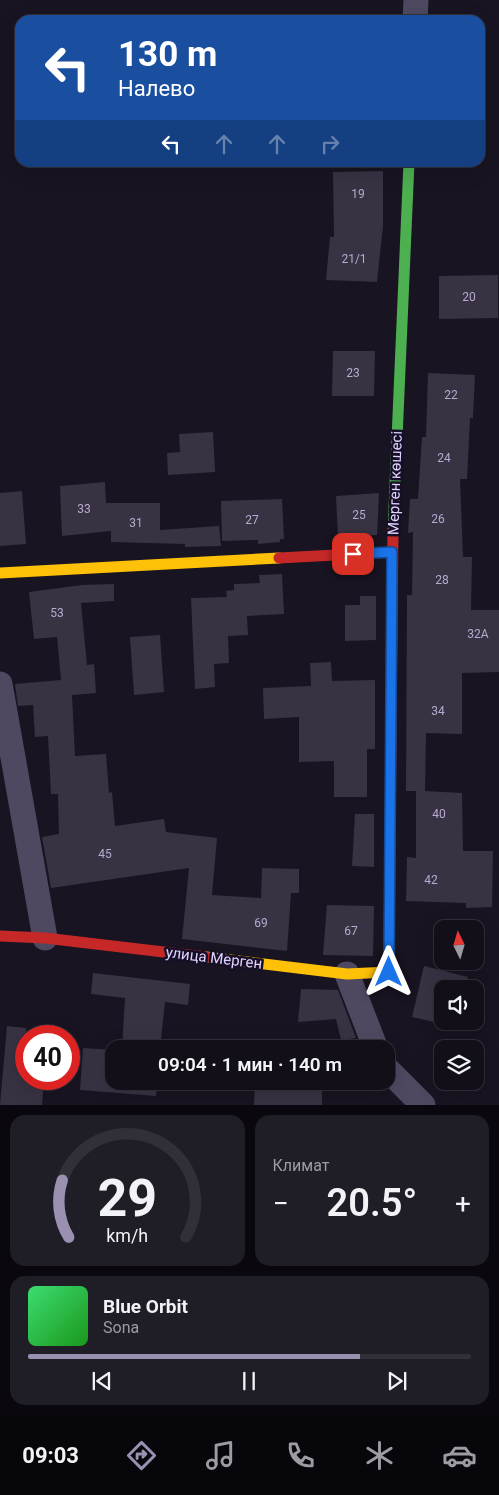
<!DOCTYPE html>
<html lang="ru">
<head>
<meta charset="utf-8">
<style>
	body { margin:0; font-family:Roboto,sans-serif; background:#1f1d26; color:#f1f3f6; height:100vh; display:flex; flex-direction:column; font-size:19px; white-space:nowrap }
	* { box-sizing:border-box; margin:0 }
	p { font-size:16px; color:#9c9ca2 }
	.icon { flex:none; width:28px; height:28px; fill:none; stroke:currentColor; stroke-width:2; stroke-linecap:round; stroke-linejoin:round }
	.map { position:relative; height:1105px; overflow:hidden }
	.drawer { display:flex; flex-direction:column; gap:10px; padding:10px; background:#0a080e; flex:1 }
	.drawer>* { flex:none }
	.banner { position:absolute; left:15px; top:15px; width:470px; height:152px; border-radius:15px; box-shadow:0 5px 20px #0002,0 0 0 1px #312f38; background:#1a4fa0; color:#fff; overflow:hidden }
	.needle { width:32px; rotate:355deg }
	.fabs { position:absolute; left:434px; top:920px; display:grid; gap:10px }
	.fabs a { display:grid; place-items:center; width:50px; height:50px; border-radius:10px; background:#120f19; box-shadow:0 5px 20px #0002,0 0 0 1px #312f38; font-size:25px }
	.speed { position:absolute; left:15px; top:1025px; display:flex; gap:10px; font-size:25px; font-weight:700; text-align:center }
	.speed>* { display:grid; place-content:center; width:65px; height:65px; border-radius:50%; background:#120f19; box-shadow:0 5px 20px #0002,0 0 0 1px #312f38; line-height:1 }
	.speed .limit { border:8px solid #d22; background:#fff; color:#111 }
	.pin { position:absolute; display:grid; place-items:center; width:42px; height:42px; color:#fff; margin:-21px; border-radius:10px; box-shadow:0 2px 8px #0006 }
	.me { position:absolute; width:55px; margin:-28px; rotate:0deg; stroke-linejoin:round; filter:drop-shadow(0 0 4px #0008) }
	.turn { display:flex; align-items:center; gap:18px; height:105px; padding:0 20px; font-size:22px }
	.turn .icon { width:65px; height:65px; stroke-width:2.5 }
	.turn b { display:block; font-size:35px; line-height:42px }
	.lanes { display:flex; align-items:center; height:48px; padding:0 20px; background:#0003; justify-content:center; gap:25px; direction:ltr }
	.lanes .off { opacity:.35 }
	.big { font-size:38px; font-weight:600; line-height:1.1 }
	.drawer .tile { flex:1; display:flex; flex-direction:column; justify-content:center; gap:8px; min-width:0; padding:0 18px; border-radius:15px; background:#1f1d26 }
	.drawer .dial { align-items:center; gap:0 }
	.dial svg { height:130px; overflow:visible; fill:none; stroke:#312f38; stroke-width:7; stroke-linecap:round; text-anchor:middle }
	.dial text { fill:#f1f3f6; stroke:none }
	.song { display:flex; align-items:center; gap:15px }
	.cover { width:60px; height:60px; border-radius:8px; background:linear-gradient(135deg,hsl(140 70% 55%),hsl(120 70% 35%)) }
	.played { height:5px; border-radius:2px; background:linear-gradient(90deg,#9a90b1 75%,#312f38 75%) }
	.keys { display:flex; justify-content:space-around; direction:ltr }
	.heat { display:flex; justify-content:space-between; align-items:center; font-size:28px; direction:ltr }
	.drawer .tiles { flex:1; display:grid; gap:10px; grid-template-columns:1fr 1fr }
	.tile:last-child { grid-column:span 2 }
	.trip { position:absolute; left:105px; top:1040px; width:290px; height:50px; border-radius:15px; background:#120f19; box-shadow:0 5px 20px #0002,0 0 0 1px #312f38; font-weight:600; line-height:50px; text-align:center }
	.menu { display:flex; height:80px; justify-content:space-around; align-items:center; background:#07060a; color:#9c9ca2 }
	.menu .icon { width:35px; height:35px }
	.menu .current { color:#9a90b1 }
	.menu b { font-size:22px; color:#f1f3f6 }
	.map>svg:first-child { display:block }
	.building { fill:#383243 }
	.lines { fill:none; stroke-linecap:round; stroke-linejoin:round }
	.street { stroke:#4e4961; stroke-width:25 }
	.fast { stroke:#4caf50; stroke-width:11 }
	.slow { stroke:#ffc107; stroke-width:11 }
	.jam { stroke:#c62828; stroke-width:11 }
	.route-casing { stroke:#114b97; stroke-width:12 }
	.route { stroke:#1a73e8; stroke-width:9 }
	.labels { text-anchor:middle; stroke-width:5; stroke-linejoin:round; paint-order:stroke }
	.number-label { font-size:12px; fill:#b6abd0 }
	.street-label { font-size:15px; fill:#e0d3ff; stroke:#160f26 }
</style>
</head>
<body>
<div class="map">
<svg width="499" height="1105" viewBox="0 0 499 1105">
	<rect width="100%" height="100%" fill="#181421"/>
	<!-- building -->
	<g class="building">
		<path d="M383 171V226L377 282 326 280 330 237H334L333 172Z"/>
		<path d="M498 275V318L439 319V276Z"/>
		<path d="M333 351H375L374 396H332Z"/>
		<path d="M428 373 475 375 473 418H470L467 479H460L463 557H472L471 610H499V672L462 673V734L426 733 425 791 462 793 463 851H493L492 907 466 908V903L406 901 407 857 416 858V791H406L407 595H412L413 532 408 533 410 499H418L422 437H426Z"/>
		<path d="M213 432 215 472 168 475 167 453 180 452 179 434Z"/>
		<path d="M105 482 106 503H160V530L219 526 221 546 185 547V544L111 542V531L62 536 60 486Z"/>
		<path d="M22 491 26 544 0 546V493Z"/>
		<path d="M379 493 377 535 338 537 336 496Z"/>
		<path d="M282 499 284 539H280V542L258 544V540L222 541 221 501Z"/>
		<path d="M282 574 284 614 247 616 248 635 228 636 229 663 214 664 215 687 195 689 191 598 227 597 226 591 234 590V584L260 583 259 575Z"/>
		<path d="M114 584V601L81 603 87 665 94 664 96 693 72 695 75 756 106 754 109 793 112 792 115 826 164 819 166 832 217 838 212 895 261 898 262 868 299 869V893H291L287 951 182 939 189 868 51 888 42 837 59 834 58 794H51L48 736 35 737 33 705 18 706 15 684 61 680 57 637 34 639 29 592 82 585Z"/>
		<path d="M360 596H376V640L345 641V605H360Z"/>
		<path d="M160 635 164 692 134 695 130 637Z"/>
		<path d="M331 662 332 681 375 680V749H367V797H334V761L299 762V717L264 719 263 688 311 686 310 663Z"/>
		<path d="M355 814H374V867L352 866Z"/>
		<path d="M327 905 374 906 373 956 323 955Z"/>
		<path d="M424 966 468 977 465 989H442V1021H457L456 1027 412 1017Z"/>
		<path d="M93 973 190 984 188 1005 165 1002 160 1049H122L125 998 91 994Z"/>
		<path d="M301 989 338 990 356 1038 341 1040 336 1019 298 1022Z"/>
		<path d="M7 1026 26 1028V1079H44L42 1105H0Z"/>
		<path d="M83 1048 114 1050V1081H157L156 1096 80 1090Z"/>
		<path d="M255 1081H322V1105H254Z"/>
	</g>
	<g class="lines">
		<!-- street -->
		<g class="street">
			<path d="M415 20 416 0"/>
			<path d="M0 684 45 938"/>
			<path d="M347 974 376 1049"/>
			<path d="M386 1068 423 1105"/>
		</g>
		<!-- fast -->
		<path class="fast" d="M393 531 409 162"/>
		<!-- slow -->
		<g class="slow">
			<path d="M0 573 279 558"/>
			<path d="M206 957 347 974 389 972V953"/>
		</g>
		<!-- jam -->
		<g class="jam">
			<path d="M279 558 392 552"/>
			<path d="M0 936 45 938 206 957"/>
			<path d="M389 953 393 531"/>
		</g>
	</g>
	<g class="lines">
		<!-- route casing -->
		<g class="route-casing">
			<path id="route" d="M353 554 392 552 389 972"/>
		</g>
		<!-- route -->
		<use href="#route" class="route"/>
	</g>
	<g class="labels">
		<!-- number labels -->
		<g class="number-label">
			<text x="358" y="198">19</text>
			<text x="354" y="263">21/1</text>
			<text x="469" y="301">20</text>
			<text x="353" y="377">23</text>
			<text x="451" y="399">22</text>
			<text x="444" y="462">24</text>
			<text x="84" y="513">33</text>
			<text x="359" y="519">25</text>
			<text x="438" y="523">26</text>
			<text x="252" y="524">27</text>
			<text x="136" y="527">31</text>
			<text x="442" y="584">28</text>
			<text x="57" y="617">53</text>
			<text x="478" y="638">32А</text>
			<text x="438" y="715">34</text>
			<text x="439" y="818">40</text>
			<text x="105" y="858">45</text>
			<text x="431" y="884">42</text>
			<text x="261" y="927">69</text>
			<text x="351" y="935">67</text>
		</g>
		<!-- street labels -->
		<g class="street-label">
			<text transform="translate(395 483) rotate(-88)" y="5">Мерген көшесі</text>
			<text transform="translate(214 958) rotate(7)" y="5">улица Мерген</text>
		</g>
	</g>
</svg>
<div class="fabs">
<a><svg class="needle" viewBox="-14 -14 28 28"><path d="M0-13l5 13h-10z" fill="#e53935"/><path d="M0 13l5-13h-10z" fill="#9c9ca2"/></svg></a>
<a><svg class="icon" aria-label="sound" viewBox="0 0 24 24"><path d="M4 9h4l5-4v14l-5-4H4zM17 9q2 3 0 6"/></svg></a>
<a><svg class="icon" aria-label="layers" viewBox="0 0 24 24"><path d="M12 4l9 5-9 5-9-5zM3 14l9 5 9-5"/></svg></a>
</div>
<div class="speed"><div class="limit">40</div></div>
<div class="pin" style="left:353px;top:554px;background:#d93025"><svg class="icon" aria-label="arrive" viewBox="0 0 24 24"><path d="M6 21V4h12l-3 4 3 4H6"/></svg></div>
<svg class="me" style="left:389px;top:972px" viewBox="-20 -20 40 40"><path d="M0-17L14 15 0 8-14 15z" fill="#1a73e8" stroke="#fff" stroke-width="4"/></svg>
<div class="trip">09:04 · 1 мин · 140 m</div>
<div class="banner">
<div class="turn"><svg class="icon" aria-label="left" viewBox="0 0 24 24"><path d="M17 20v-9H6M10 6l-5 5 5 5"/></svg><div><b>130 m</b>Налево</div></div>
<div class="lanes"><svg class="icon" aria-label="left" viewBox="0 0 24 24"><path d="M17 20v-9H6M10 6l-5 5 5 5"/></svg><svg class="icon off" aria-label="ahead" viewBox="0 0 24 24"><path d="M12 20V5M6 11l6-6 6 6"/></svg><svg class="icon off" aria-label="ahead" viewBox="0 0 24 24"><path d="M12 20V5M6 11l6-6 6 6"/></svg><svg class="icon off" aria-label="right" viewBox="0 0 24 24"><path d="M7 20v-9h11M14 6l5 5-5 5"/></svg></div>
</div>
</div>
<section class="drawer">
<div class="tiles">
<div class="tile dial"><svg viewBox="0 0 100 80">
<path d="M14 69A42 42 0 1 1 86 69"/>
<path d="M14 69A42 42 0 0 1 10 34" stroke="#9a90b1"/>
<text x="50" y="56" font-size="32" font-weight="700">29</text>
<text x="50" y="72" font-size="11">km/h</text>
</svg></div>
<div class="tile"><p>Климат</p>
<div class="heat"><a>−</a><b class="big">20.5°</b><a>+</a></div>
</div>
<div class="tile">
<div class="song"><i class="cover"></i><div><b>Blue Orbit</b><p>Sona</p></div></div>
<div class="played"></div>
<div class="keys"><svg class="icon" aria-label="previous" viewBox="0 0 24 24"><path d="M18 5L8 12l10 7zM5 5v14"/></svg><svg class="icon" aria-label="pause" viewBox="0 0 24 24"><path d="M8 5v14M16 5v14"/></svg><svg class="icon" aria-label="next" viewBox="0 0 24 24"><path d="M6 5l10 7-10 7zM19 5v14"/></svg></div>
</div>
</div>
</section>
<nav class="menu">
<b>09:03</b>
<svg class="icon current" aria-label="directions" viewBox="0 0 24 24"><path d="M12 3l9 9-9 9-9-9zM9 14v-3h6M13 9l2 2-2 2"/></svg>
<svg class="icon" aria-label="music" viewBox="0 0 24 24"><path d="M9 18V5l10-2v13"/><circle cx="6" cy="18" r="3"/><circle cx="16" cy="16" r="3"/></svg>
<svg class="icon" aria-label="phone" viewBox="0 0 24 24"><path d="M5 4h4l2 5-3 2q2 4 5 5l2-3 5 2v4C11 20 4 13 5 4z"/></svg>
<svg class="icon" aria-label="climate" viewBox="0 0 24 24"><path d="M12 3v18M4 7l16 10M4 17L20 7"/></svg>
<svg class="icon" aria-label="car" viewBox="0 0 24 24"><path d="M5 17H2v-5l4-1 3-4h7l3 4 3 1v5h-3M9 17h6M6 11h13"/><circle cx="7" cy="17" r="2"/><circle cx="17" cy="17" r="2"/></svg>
</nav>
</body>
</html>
